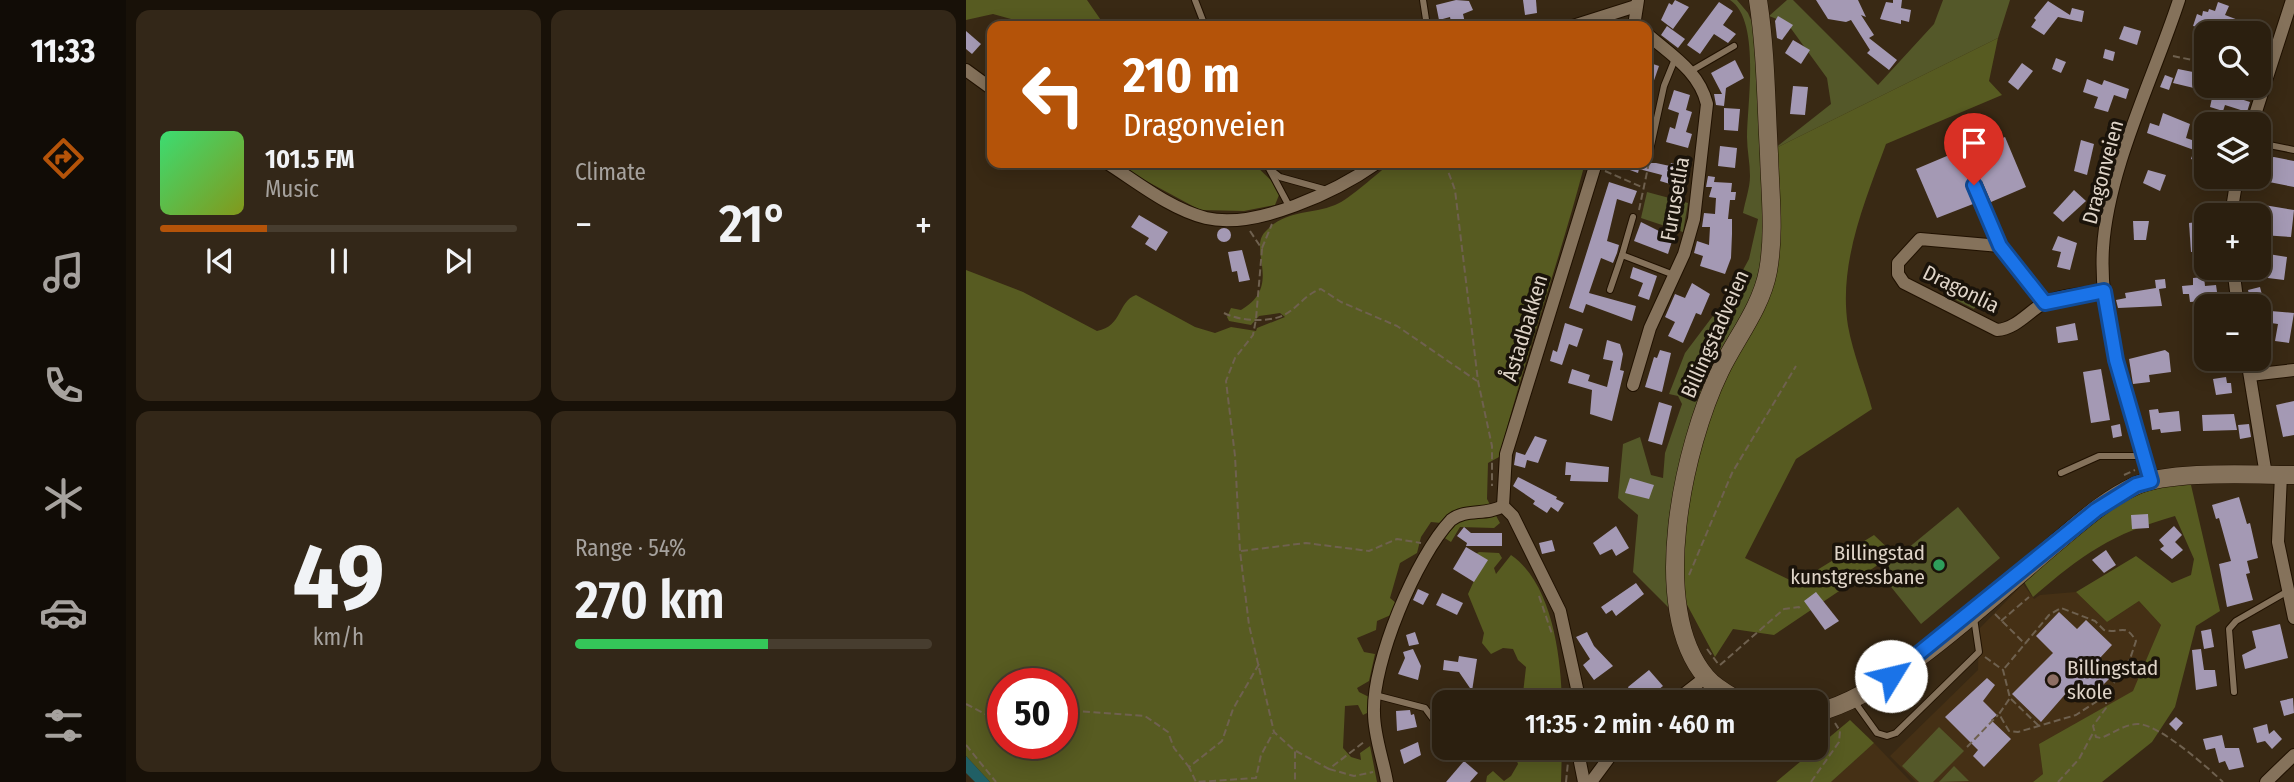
<!DOCTYPE html>
<html lang="en">
<head>
<meta charset="utf-8">
<style>
	body { margin:0; font-family:"Fira Sans Condensed",sans-serif; background:#332718; color:#f1f3f6; height:100vh; display:flex; flex-direction:column; font-size:26px; white-space:nowrap }
	* { box-sizing:border-box; margin:0 }
	p { font-size:23px; color:#a6a29e }
	.icon { flex:none; width:38px; height:38px; fill:none; stroke:currentColor; stroke-width:2; stroke-linecap:round; stroke-linejoin:round }
	.map { position:relative; flex:1; overflow:hidden }
	.side { display:flex; flex-direction:column; gap:10px; padding:10px; background:#181108; width:840px }
	.side>* { flex:none }
	.guide { position:absolute; left:21px; top:21px; width:665px; height:147px; border-radius:14px; box-shadow:0 4px 18px #0003,0 0 0 2px #473d2f; background:#b45309; color:#fff; overflow:hidden }
	.controls { position:absolute; left:1228px; top:21px; display:grid; gap:14px }
	.controls a { display:grid; place-items:center; width:77px; height:77px; border-radius:14px; background:#2b1f0f; box-shadow:0 4px 18px #0003,0 0 0 2px #473d2f; font-size:35px }
	.speed { position:absolute; left:21px; top:668px; display:flex; gap:14px; font-size:35px; font-weight:700; text-align:center }
	.speed>* { display:grid; place-content:center; width:91px; height:91px; border-radius:50%; background:#2b1f0f; box-shadow:0 4px 18px #0003,0 0 0 2px #473d2f; line-height:1 }
	.speed .limit { border:10px solid #d22; background:#fff; color:#111 }
	.pin { position:absolute; display:grid; place-items:center; width:60px; height:60px; color:#fff; margin:-72px -30px; border-radius:50% 50% 50% 0; rotate:-45deg; box-shadow:0 0 7px #0007 }
	.pin .icon { rotate:45deg }
	.me { position:absolute; width:77px; margin:-38px; rotate:54deg; stroke-linejoin:round; filter:drop-shadow(0 0 5px #0008) }
	.turn { display:flex; align-items:center; gap:24px; height:147px; padding:0 21px; font-size:32px }
	.turn .icon { width:91px; height:91px; stroke-width:2.5 }
	.turn b { display:block; font-size:49px; line-height:60px }
	.big { font-size:52px; font-weight:600; line-height:1.1 }
	.side .widget { flex:1; display:flex; flex-direction:column; justify-content:center; gap:10px; min-width:0; padding:0 24px; border-radius:14px; background:#332718 }
	.side .dial { align-items:center; gap:0 }
	.dial b { font-size:91px; line-height:1 }
	.song { display:flex; align-items:center; gap:21px }
	.cover { width:84px; height:84px; border-radius:10px; background:linear-gradient(135deg,hsl(140 70% 55%),hsl(70 70% 35%)) }
	.played { height:7px; border-radius:4px; background:linear-gradient(90deg,#b45309 30%,#473d2f 30%) }
	.keys { display:flex; justify-content:space-around; direction:ltr }
	.heat { display:flex; justify-content:space-between; align-items:center; font-size:38px; direction:ltr }
	.charge { height:10px; border-radius:5px; background:linear-gradient(90deg,#34c759 54%,#473d2f 0) }
	.side .tiles { flex:1; display:grid; gap:10px; grid-template-columns:repeat(2,1fr) }
	.trip { position:absolute; left:466px; top:690px; width:396px; height:70px; border-radius:14px; background:#2b1f0f; box-shadow:0 4px 18px #0003,0 0 0 2px #473d2f; font-weight:600; line-height:70px; text-align:center }
	main { display:flex; flex:1; min-height:0 }
	.tab-bar { display:flex; flex-direction:column; width:126px; justify-content:space-around; align-items:center; background:#110c06; color:#a6a29e }
	.tab-bar .icon { width:49px; height:49px }
	.tab-bar .selected { color:#b45309 }
	.tab-bar b { font-size:32px; color:#f1f3f6 }
	.map>svg:first-child { display:block }
	.built { fill:#453015 }
	.green { fill:#545829 }
	.forest { fill:#575b21; fill-rule:evenodd }
	.water { fill:#205f65 }
	.building { fill:#a499b4 }
	.lines { fill:none; stroke-linecap:round; stroke-linejoin:round }
	.service-casing { stroke:#201100; stroke-width:8 }
	.minor-casing { stroke:#201100; stroke-width:14 }
	.secondary-casing { stroke:#201100; stroke-width:19 }
	.path { stroke:#6f614f; stroke-width:2; stroke-dasharray:7 3.5; stroke-linecap:butt }
	.service { stroke:#85725b; stroke-width:6 }
	.minor { stroke:#85725b; stroke-width:12 }
	.secondary { stroke:#85725b; stroke-width:18 }
	.route-casing { stroke:#114b97; stroke-width:18 }
	.route { stroke:#1a73e8; stroke-width:12 }
	.leisure-dot { fill:#2e9e5b; stroke:#1a130a; stroke-width:2.5 }
	.education-dot { fill:#8d6e63; stroke:#1a130a; stroke-width:2.5 }
	.labels { text-anchor:middle; stroke-width:7; stroke-linejoin:round; paint-order:stroke }
	.street-label { font-size:21px; fill:#dfd4c8; stroke:#1a130a }
	.poi-label { font-size:21px; fill:#dfd4c8; stroke:#1a130a; text-anchor:end }
</style>
</head>
<body>
<main>
<nav class="tab-bar">
<b>11:33</b>
<svg class="icon selected" aria-label="directions" viewBox="0 0 24 24"><path d="M12 3l9 9-9 9-9-9zM9 14v-3h6M13 9l2 2-2 2"/></svg>
<svg class="icon" aria-label="music" viewBox="0 0 24 24"><path d="M9 18V5l10-2v13"/><circle cx="6" cy="18" r="3"/><circle cx="16" cy="16" r="3"/></svg>
<svg class="icon" aria-label="phone" viewBox="0 0 24 24"><path d="M5 4h4l2 5-3 2q2 4 5 5l2-3 5 2v4C11 20 4 13 5 4z"/></svg>
<svg class="icon" aria-label="climate" viewBox="0 0 24 24"><path d="M12 3v18M4 7l16 10M4 17L20 7"/></svg>
<svg class="icon" aria-label="car" viewBox="0 0 24 24"><path d="M5 17H2v-5l4-1 3-4h7l3 4 3 1v5h-3M9 17h6M6 11h13"/><circle cx="7" cy="17" r="2"/><circle cx="17" cy="17" r="2"/></svg>
<svg class="icon" aria-label="filters" viewBox="0 0 24 24"><path d="M4 7h16M4 17h16"/><circle cx="9" cy="7" r="2"/><circle cx="15" cy="17" r="2"/></svg>
</nav>
<section class="side">
<div class="tiles">
<div class="widget">
<div class="song"><i class="cover"></i><div><b>101.5 FM</b><p>Music</p></div></div>
<div class="played"></div>
<div class="keys"><svg class="icon" aria-label="previous" viewBox="0 0 24 24"><path d="M18 5L8 12l10 7zM5 5v14"/></svg><svg class="icon" aria-label="pause" viewBox="0 0 24 24"><path d="M8 5v14M16 5v14"/></svg><svg class="icon" aria-label="next" viewBox="0 0 24 24"><path d="M6 5l10 7-10 7zM19 5v14"/></svg></div>
</div>
<div class="widget"><p>Climate</p>
<div class="heat"><a>−</a><b class="big">21°</b><a>+</a></div>
</div>
<div class="widget dial"><b>49</b><p>km/h</p></div>
<div class="widget"><p>Range · 54%</p><b class="big">270 km</b><div class="charge"></div></div>
</div>
</section>
<div class="map">
<svg width="1328" height="782" viewBox="0 0 1328 782">
	<rect width="100%" height="100%" fill="#392914"/>
	<!-- built -->
	<g class="built">
		<path d="M1057 584 1068 599 1074 595 1110 592 1141 622 1173 601 1195 625 1168 691 1073 744 1077 774 1067 782H950L924 756 1012 670 1013 629Z"/>
		<path d="M908 743 945 782H865Z"/>
	</g>
	<!-- green -->
	<g class="green">
		<path d="M764 0H771L782 13 790 32 800 222 798 263 786 299 748 361 714 474 701 573 703 608 667 572 672 515 652 498 657 444 674 437 685 475 697 478 699 453 716 404 712 396 703 394 719 353 765 292 783 259 792 219 777 213C779 201 784 188 784 176 784 163 781 150 781 137 781 105 795 20 764 0Z"/>
		<path d="M821 0H827L912 85 968 24 977 0H1044L1032 38 808 149 865 104 861 78 821 23 803 16Z"/>
		<path d="M681 192 722 203 717 232 675 218Z"/>
		<path d="M984 288 1011 304 1008 309 980 295Z"/>
		<path d="M992 507 1034 558 955 624 913 572Z"/>
		<path d="M973 727 998 751 967 782H953L936 766Z"/>
		<path d="M988 766 1003 781 973 782Z"/>
	</g>
	<!-- forest -->
	<g class="forest">
		<path d="M0 0H121L139 26H47L45 19 27 14 0 20Z"/>
		<path d="M1032 38 1023 81 1036 95 920 144C899 201 872 264 882 326 887 354 899 382 906 409L830 459 779 558 830 583 908 535 928 554 808 635 767 629 749 657 718 599 717 555 725 487 745 410 796 306 808 149Z"/>
		<path d="M147 163H287L315 190 309 205 278 211 234 210Z"/>
		<path d="M426 163H619C593 262 559 358 533 457L522 463 521 499 534 523 528 528 494 527 485 542 477 537 475 523 465 522 455 537 451 553 434 563 424 598 436 608 434 611 411 621 410 630 391 638 398 652 409 654 403 681 391 688 393 692 403 697V712L397 715 392 705 379 706 377 748 385 757 395 760 394 753 404 746 411 782H24L0 756V270L57 292 131 331C157 326 151 302 170 295L229 327 249 333 265 327 290 331 291 328 319 317 314 313 293 316 285 325 263 321 261 317 265 308 275 310C317 286 282 250 299 232 320 209 344 215 369 205 386 198 409 174 426 163ZM37 684H96V744H37Z"/>
		<path d="M1225 485 1254 611 1230 626 1209 707 1186 742 1136 782H1067L1077 774 1073 744 1167 691 1195 625 1173 601 1141 622 1110 592 1170 556 1206 583 1225 575 1228 559 1209 516C1145 534 1117 554 1067 597L1057 580 1157 498 1189 486Z"/>
		<path d="M513 552 533 553 536 558 528 568 530 574 545 555C586 583 595 656 596 702H556L560 667 552 660 547 649 537 648 525 654 516 643 518 633 502 594 512 572 505 557Z"/>
		<path d="M884 720 908 743 865 782H810Z"/>
		<path d="M546 747H596L595 782H520L521 776 527 771 538 781 545 776 552 764Z"/>
	</g>
	<!-- water -->
	<path class="water" d="M0 756 24 782H9L0 773Z"/>
	<!-- building -->
	<g class="building">
		<path d="M490 0 503 1 507 10 497 14 499 23 486 26 484 17 473 20 470 5Z"/>
		<path d="M557 0H570L571 13 559 15Z"/>
		<path d="M709 0 723 7 707 29 695 20 703 3 706 5Z"/>
		<path d="M850 0H892L900 17 895 15 908 35 903 38 931 60 923 70 901 53 904 50 885 20 880 22 862 19Z"/>
		<path d="M927 0H936L935 8 945 10 943 22 935 20V24L914 19 920 2 927 3Z"/>
		<path d="M1082 1 1104 15 1106 8 1118 11 1116 22 1092 17 1078 35 1065 27 1070 20 1068 18Z"/>
		<path d="M753 2 767 11 757 25 770 34 762 43 748 34 734 54 721 45Z"/>
		<path d="M1252 2 1263 6 1259 15 1288 26 1286 33 1242 31 1240 38 1230 34 1232 27 1227 26 1231 14 1236 16 1237 11 1242 12 1243 9 1249 11Z"/>
		<path d="M812 16 827 25 816 40 811 38 809 21Z"/>
		<path d="M701 26 719 39 712 48 695 35Z"/>
		<path d="M1158 26 1175 31 1171 45 1153 39Z"/>
		<path d="M0 31 15 44 6 54 0 49Z"/>
		<path d="M827 40 844 50 835 64 819 53Z"/>
		<path d="M1139 49 1149 52 1147 61 1137 58Z"/>
		<path d="M1090 58 1100 62 1095 73 1086 69Z"/>
		<path d="M769 60 778 78 760 88 758 106 750 105 748 94H756L745 73Z"/>
		<path d="M681 62 693 66 684 92H681Z"/>
		<path d="M1056 63 1067 71 1052 90 1042 82Z"/>
		<path d="M1229 67 1238 70 1232 89 1207 83 1212 69 1227 72Z"/>
		<path d="M1199 75 1207 78 1203 90 1194 87Z"/>
		<path d="M1121 79 1136 85 1138 80 1163 89 1160 99 1148 95 1142 112 1128 108 1132 97 1117 92Z"/>
		<path d="M827 86 842 87 839 115 824 114Z"/>
		<path d="M1251 86H1266L1262 95 1284 102 1281 112 1259 105 1257 111 1244 107 1248 89Z"/>
		<path d="M708 90 724 95 720 110 726 112 720 132 726 134 722 148 700 142 704 127 709 129 713 113 702 109Z"/>
		<path d="M758 108 774 109 772 131 758 130Z"/>
		<path d="M1197 113 1224 124 1220 138 1241 145V164L1225 159 1228 150 1181 133 1184 123 1193 126Z"/>
		<path d="M1039 137 1060 187 1025 202 1016 181 1005 177 999 185 1007 204 971 218 950 169 988 153 990 158Z"/>
		<path d="M1115 140 1128 144 1121 175 1108 171Z"/>
		<path d="M754 146 771 148 769 168 752 166Z"/>
		<path d="M1308 157 1328 161V187L1298 181 1302 158Z"/>
		<path d="M645 163H690L704 166 705 163 716 166 715 171 718 172 714 187 694 181 696 175 673 169 672 173Z"/>
		<path d="M1182 170 1200 175 1194 191 1177 183Z"/>
		<path d="M742 176 749 177 748 182 766 183 765 192H770L769 200H764L762 219H766V234L765 258 759 274 734 266 737 256 728 253 731 241 743 245 744 227H736L738 213 749 214 750 198 743 197 746 187H740Z"/>
		<path d="M643 182 671 191 666 204 651 199 641 241 653 245 651 253 647 263 635 258 623 293 670 306 666 321 620 304 617 313 603 308Z"/>
		<path d="M1108 190 1120 201 1097 222 1087 213Z"/>
		<path d="M1247 204 1248 215 1234 216 1233 205Z"/>
		<path d="M1292 204 1328 210 1325 237 1296 235 1298 224 1293 223V215H1290Z"/>
		<path d="M173 215 202 232 190 251 179 244 183 238 165 227Z"/>
		<path d="M1167 221H1183L1180 240H1168Z"/>
		<path d="M1239 221 1241 251 1225 252 1223 223Z"/>
		<path d="M675 222 707 238 702 254 668 241Z"/>
		<circle cx="258" cy="235" r="7"/>
		<path d="M1092 236 1111 243 1104 270 1091 267 1095 252 1086 250Z"/>
		<path d="M276 250 284 280 273 282 271 271 266 272 262 252Z"/>
		<path d="M1296 253 1321 257 1318 280 1286 276 1287 268H1293Z"/>
		<path d="M667 267 691 276 683 300 672 296 677 283 664 278Z"/>
		<path d="M1238 277 1239 286 1250 285 1253 306H1240V301L1224 302 1223 294H1217L1216 286 1227 285V278Z"/>
		<path d="M1199 279 1200 288 1193 289 1196 306 1152 308 1150 300 1160 298 1159 293 1190 288 1189 280Z"/>
		<path d="M726 283 744 294 735 315 730 313 717 343 702 336 709 322 699 317 709 294 719 298Z"/>
		<path d="M1294 287 1297 299 1285 302 1282 290Z"/>
		<path d="M1293 310 1328 313 1323 343 1309 341 1312 324 1305 323 1306 320 1293 321Z"/>
		<path d="M599 323 617 329 611 347 603 344 596 365 584 361 587 350 591 352Z"/>
		<path d="M1109 323 1112 340 1092 343 1090 327Z"/>
		<path d="M641 340 654 344 657 354 654 370 658 371 646 421 624 414 626 390 602 383 606 369 624 375 622 381 641 387 647 361 637 359Z"/>
		<path d="M694 350 705 353 696 392 679 387 688 357 691 358Z"/>
		<path d="M1199 350 1203 353 1205 372 1183 375 1184 382 1167 384 1163 359Z"/>
		<path d="M1241 354V359H1250L1251 366 1233 369 1231 355Z"/>
		<path d="M1135 369 1144 420 1125 423 1117 372Z"/>
		<path d="M1260 377 1261 383H1265L1266 393 1250 395 1247 379Z"/>
		<path d="M1328 401V435L1317 437 1310 405Z"/>
		<path d="M693 402 706 406 696 445 682 441Z"/>
		<path d="M1192 409 1193 413 1213 411 1215 431 1195 433 1194 429 1186 430 1183 410Z"/>
		<path d="M1268 414 1271 430 1237 431 1236 415Z"/>
		<path d="M1154 424 1156 436 1147 438 1145 426Z"/>
		<path d="M1283 424 1285 437 1274 439 1272 425Z"/>
		<path d="M569 436 581 440 572 463 561 460 559 468 548 465 550 452 559 455Z"/>
		<path d="M600 462 643 467 642 482 604 481 605 475H599Z"/>
		<path d="M552 477 591 497 590 499 598 503 592 512 585 507 581 513 567 504 569 501 547 486Z"/>
		<path d="M664 478 688 485 683 499 659 493Z"/>
		<path d="M1273 497 1281 524 1284 523 1292 558 1281 561 1284 573 1280 574 1287 600 1261 607 1253 564 1265 561 1253 518 1250 519 1246 505Z"/>
		<path d="M1182 514 1183 528 1166 529 1165 515Z"/>
		<path d="M650 526 663 548 650 556 646 549 634 555 627 543Z"/>
		<path d="M1208 526 1216 535 1209 542 1217 550 1206 559 1194 549 1198 546 1193 540Z"/>
		<path d="M498 527 505 533H536V546H500L501 543 491 536Z"/>
		<path d="M586 540 589 551 576 554 573 543Z"/>
		<path d="M500 547 522 560 508 582 487 569Z"/>
		<path d="M1140 550 1150 565 1138 573 1126 560Z"/>
		<path d="M670 583 678 594 650 616 646 610 640 614 635 607Z"/>
		<path d="M452 589 463 594 457 605 447 600Z"/>
		<path d="M850 592 873 621 859 630 838 601Z"/>
		<path d="M476 593 497 603 491 615 470 605Z"/>
		<path d="M1093 612 1111 629 1120 620 1146 645 1133 659 1148 674 1124 698 1109 683 1075 722 1046 694 1087 653 1070 636Z"/>
		<path d="M1314 624 1322 658 1279 669 1276 655 1290 648 1286 631Z"/>
		<path d="M1245 629 1248 647 1238 649 1235 631Z"/>
		<path d="M449 632 453 644 443 646 440 635Z"/>
		<path d="M621 632 628 646 647 666 628 680 617 665 624 659 610 637Z"/>
		<path d="M447 649 455 666 452 680 432 674 439 658 437 652Z"/>
		<path d="M1235 649 1238 670H1249L1251 686 1230 690 1226 650Z"/>
		<path d="M493 656 511 659 506 691 493 672 477 670 478 660 492 662Z"/>
		<path d="M683 670 697 686 683 697 687 702H652L664 692 662 687Z"/>
		<path d="M1021 678 1029 685 1017 701 1031 715 1025 720 1045 739 1018 767 1007 756 1012 750 979 717Z"/>
		<path d="M484 688 502 691 500 702H483Z"/>
		<path d="M1327 698 1328 713 1318 716 1314 701Z"/>
		<path d="M444 710 445 715 448 714 451 727 431 731 430 711Z"/>
		<path d="M1210 717 1217 723 1210 731 1203 724Z"/>
		<path d="M1301 724 1303 734 1308 730 1316 739 1306 749 1299 741 1291 743 1287 728Z"/>
		<path d="M1256 735 1259 748H1273L1278 767 1263 770 1259 761 1253 763 1249 748 1240 750 1237 739Z"/>
		<path d="M452 742 455 755 438 764 434 750Z"/>
		<path d="M498 761 512 773 504 782H480Z"/>
	</g>
	<g class="lines">
		<!-- service casing -->
		<g class="service-casing">
			<g id="service">
				<path d="M229 0 239 26"/>
				<path d="M457 0 461 26"/>
				<path d="M725 71 768 46"/>
				<path d="M1293 143 1328 150"/>
				<path d="M684 150 698 86 709 59"/>
				<path d="M300 163 323 206"/>
				<path d="M305 170 314 177 361 190"/>
				<path d="M667 217 656 255 708 275"/>
				<path d="M644 290 656 255"/>
				<path d="M1095 473 1133 456H1178"/>
				<path d="M1268 692 1263 629 1270 621 1322 591"/>
				<path d="M409 695 459 708 470 723V733"/>
				<path d="M888 701 911 733 921 736 930 733 1013 652 1008 618"/>
			</g>
		</g>
		<!-- minor casing -->
		<g class="minor-casing">
			<g id="minor">
				<path d="M607 26 670 6"/>
				<path d="M668 26 672 0"/>
				<path d="M0 70 26 89"/>
				<path d="M1286 124 1326 0"/>
				<path d="M141 163C171 182 204 209 240 218 290 230 371 191 411 163"/>
				<path d="M1008 185 1034 246 1079 303"/>
				<path d="M1265 215 1271 177"/>
				<path d="M1034 246 954 239 932 263V274L938 283 1031 330C1050 329 1063 311 1078 303 1096 294 1119 294 1138 291"/>
				<path d="M1267 268 1272 306"/>
				<path d="M1281 359 1300 475"/>
				<path d="M1284 375 1328 370"/>
				<path d="M667 385 684 328 718 254 728 219 741 104C733 71 705 55 681 34"/>
				<path d="M1315 475 1312 542 1328 618"/>
				<path d="M1185 481C1166 405 1132 328 1137 248 1142 168 1188 77 1213 0"/>
				<path d="M614 702 594 611 547 516 537 506 540 454 630 163"/>
				<path d="M708 702 740 677"/>
				<path d="M616 747 614 762 618 782"/>
				<path d="M421 782C417 759 408 736 408 713 406 662 450 557 485 520 500 508 520 516 537 506"/>
				<path d="M625 782 651 747"/>
				<path d="M1300 782 1328 755"/>
			</g>
		</g>
		<!-- secondary casing -->
		<g class="secondary-casing">
			<g id="secondary">
				<path d="M775 702C763 695 749 688 740 677 681 608 718 445 754 371 770 338 795 308 802 271 809 232 804 193 803 154 800 103 800 51 792 0"/>
				<path d="M849 713C926 695 1029 594 1091 542 1115 522 1140 499 1169 486 1205 470 1287 475 1328 475"/>
			</g>
		</g>
		<!-- path -->
		<g class="path">
			<path d="M1207 56 1241 63"/>
			<path d="M479 163 489 190 512 381 526 446V486"/>
			<path d="M639 171 678 188"/>
			<path d="M673 210 684 158"/>
			<path d="M284 231 296 249 290 319 287 335 269 358 260 381 269 456 274 551 283 625 308 732 329 751V782"/>
			<path d="M296 248 306 224"/>
			<path d="M258 313C273 321 302 323 318 315 332 308 339 294 355 289L375 302 431 326 511 381"/>
			<path d="M1158 475 1169 470"/>
			<path d="M275 551 340 543 403 551 431 539 455 543"/>
			<path d="M723 575 766 473 830 366"/>
			<path d="M573 596 586 634"/>
			<path d="M1029 614 1059 644"/>
			<path d="M1035 621 1063 597"/>
			<path d="M741 649 753 665"/>
			<path d="M1019 657 1037 670 1044 698 1033 714 1043 731 1052 732 1110 715 1139 696 1164 659 1170 641C1159 622 1155 634 1138 630L1129 621 1095 608 1083 615 1037 670"/>
			<path d="M293 664 267 709 256 741 223 767 230 782 290 778 295 755 307 733"/>
			<path d="M754 665 818 609 833 607 835 611"/>
			<path d="M1140 697V708L1127 726 1130 737 1135 738C1148 733 1157 725 1171 724 1192 723 1241 767 1257 782"/>
			<path d="M1045 699 1074 727"/>
			<path d="M737 702H738"/>
			<path d="M0 704 29 719 27 705 37 700"/>
			<path d="M96 710 179 716 202 732 208 748 223 767"/>
			<path d="M0 745 30 782"/>
			<path d="M1001 747 1032 715"/>
			<path d="M330 751 363 769 398 742"/>
			<path d="M363 769 388 776 407 772"/>
			<path d="M600 782 602 762"/>
			<path d="M845 782 873 742 874 731 869 723"/>
			<path d="M1092 782 1113 759 1127 733"/>
		</g>
		<!-- service -->
		<use href="#service" class="service"/>
		<!-- minor -->
		<use href="#minor" class="minor"/>
		<!-- secondary -->
		<use href="#secondary" class="secondary"/>
	</g>
	<g class="lines">
		<!-- route casing -->
		<g class="route-casing">
			<path id="route" d="M925 676 1130 510 1170 485 1185 481 1150 360 1138 291 1079 303 1034 246 1008 185"/>
		</g>
		<!-- route -->
		<use href="#route" class="route"/>
	</g>
	<!-- markers -->
	<circle class="leisure-dot" cx="973" cy="565" r="7"/>
	<circle class="education-dot" cx="1087" cy="680" r="7"/>
	<g class="labels">
		<!-- street labels -->
		<g class="street-label">
			<text transform="translate(1137 172) rotate(-75)" y="7">Dragonveien</text>
			<text transform="translate(709 199) rotate(-80)" y="7">Furusetlia</text>
			<text transform="translate(995 289) rotate(26)" y="7">Dragonlia</text>
			<text transform="translate(559 328) rotate(-73)" y="7">Åstadbakken</text>
			<text transform="translate(749 334) rotate(-66)" y="7">Billingstadveien</text>
		</g>
		<!-- poi labels -->
		<g class="poi-label">
			<text x="959" y="560">Billingstad<tspan x="959" dy="24">kunstgressbane</tspan></text>
			<text x="1101" y="675" text-anchor="start">Billingstad<tspan x="1101" dy="24">skole</tspan></text>
		</g>
	</g>
</svg>
<div class="controls">
<a><svg class="icon" aria-label="search" viewBox="0 0 24 24"><circle cx="10" cy="10" r="6"/><path d="M15 15l6 6"/></svg></a>
<a><svg class="icon" aria-label="layers" viewBox="0 0 24 24"><path d="M12 4l9 5-9 5-9-5zM3 14l9 5 9-5"/></svg></a>
<a>+</a>
<a>−</a>
</div>
<div class="speed"><div class="limit">50</div></div>
<div class="pin" style="left:1008px;top:185px;background:#d93025"><svg class="icon" aria-label="arrive" viewBox="0 0 24 24"><path d="M6 21V4h12l-3 4 3 4H6"/></svg></div>
<svg class="me" style="left:925px;top:676px" viewBox="-20 -20 40 40"><circle r="19" fill="#fff"/><path d="M0-13L10 11 0 6-10 11z" fill="#1a73e8"/></svg>
<div class="trip">11:35 · 2 min · 460 m</div>
<div class="guide">
<div class="turn"><svg class="icon" aria-label="left" viewBox="0 0 24 24"><path d="M17 20v-9H6M10 6l-5 5 5 5"/></svg><div><b>210 m</b>Dragonveien</div></div>
</div>
</div>
</main>
</body>
</html>
